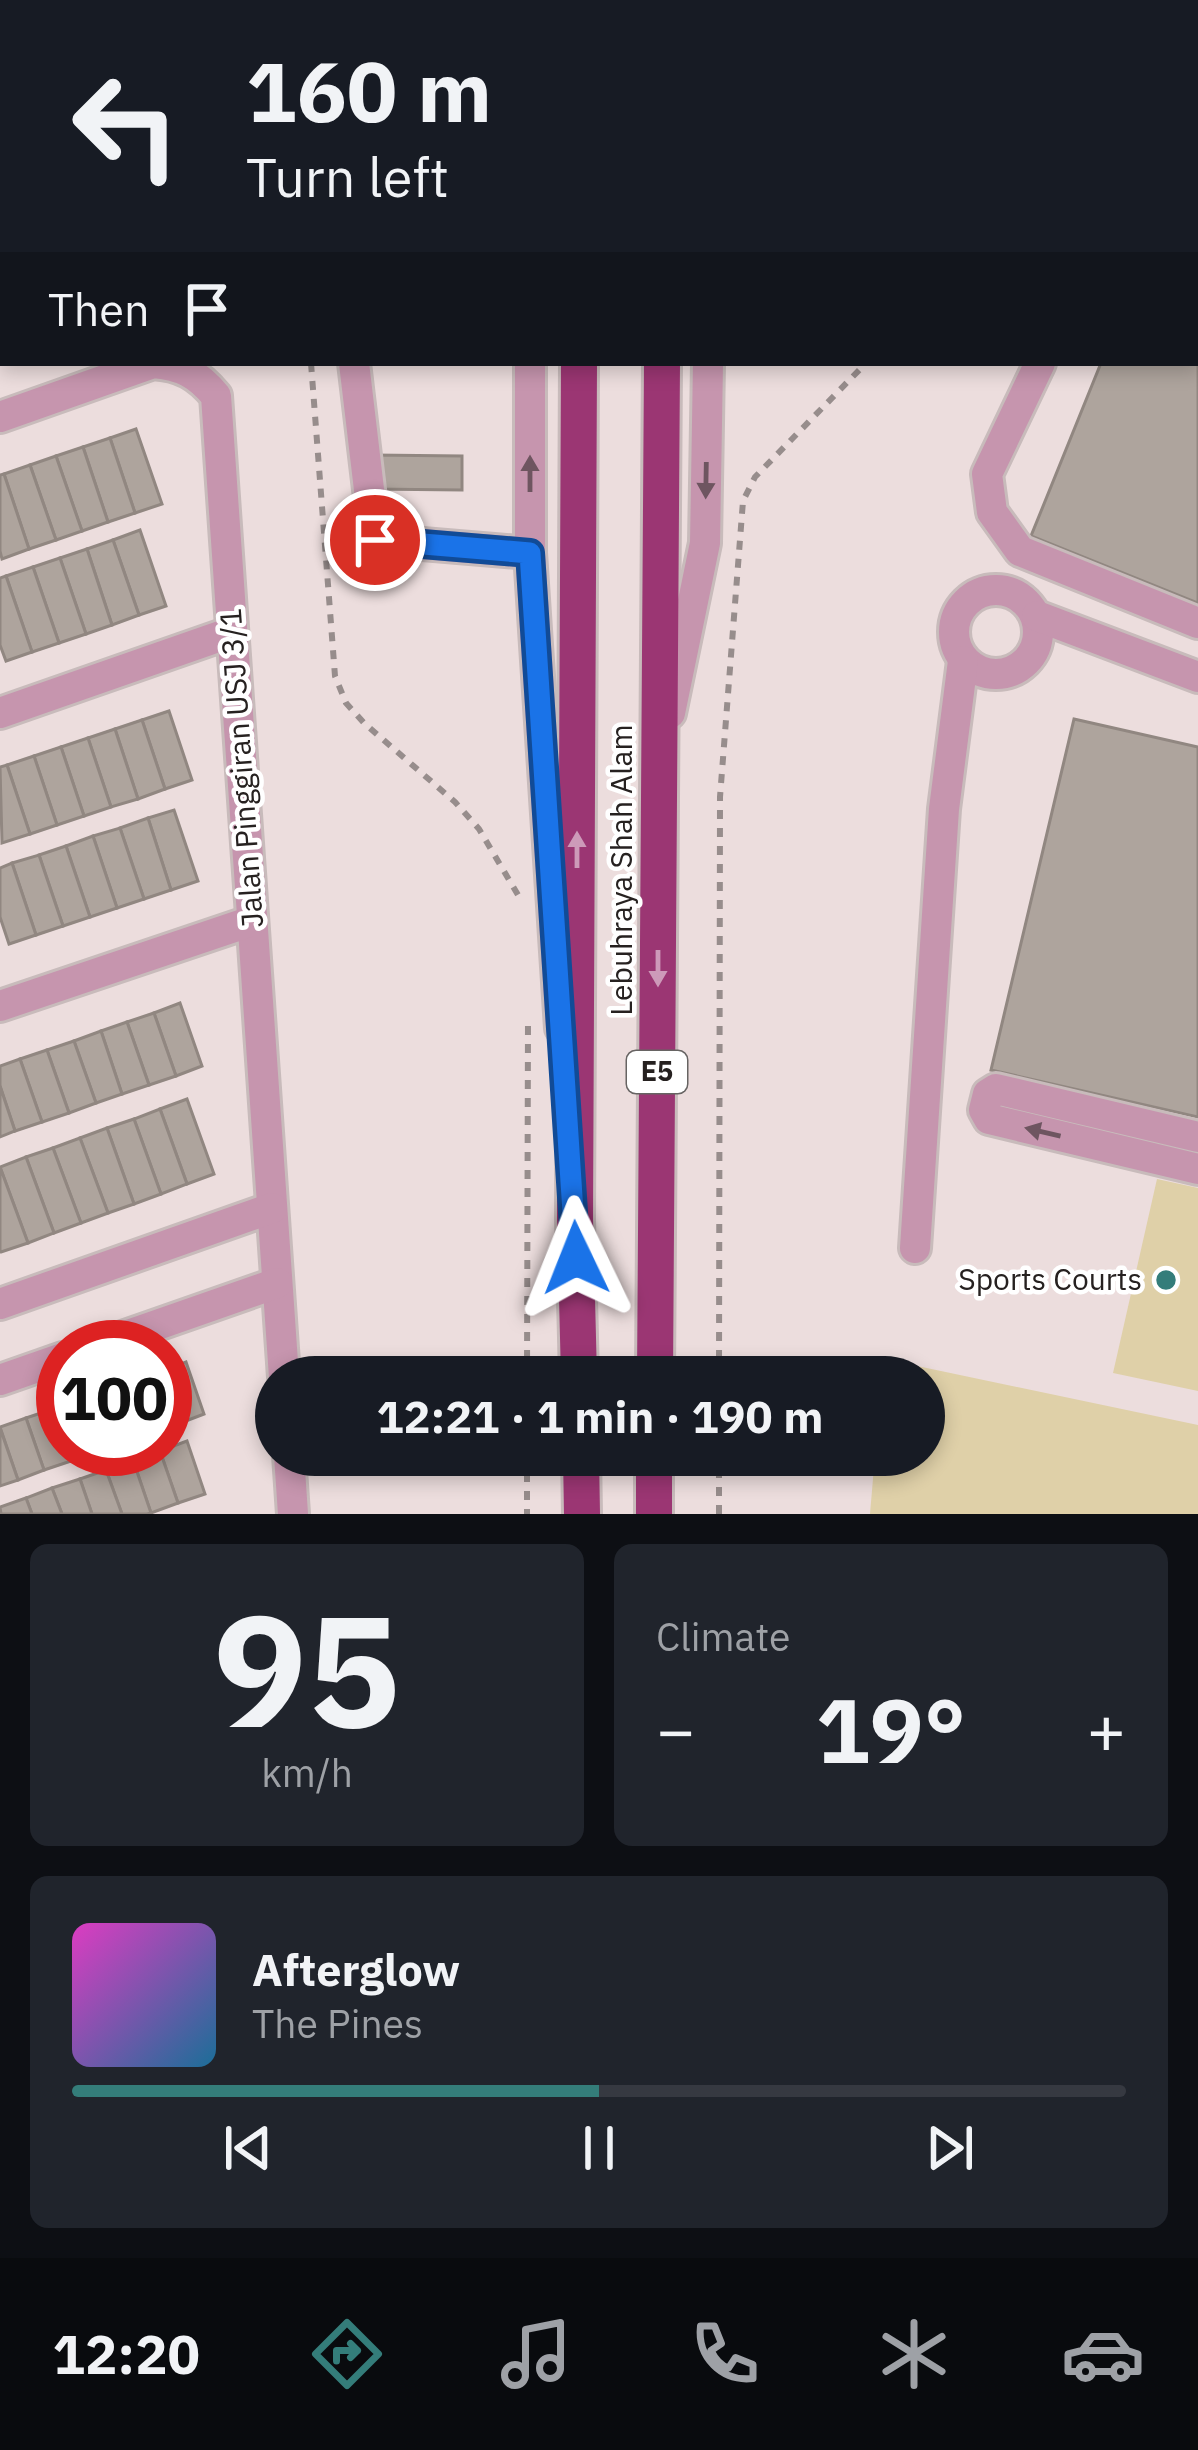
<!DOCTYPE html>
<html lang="en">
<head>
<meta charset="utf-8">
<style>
	body { margin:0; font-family:"IBM Plex Sans",sans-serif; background:#20242c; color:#f1f3f6; height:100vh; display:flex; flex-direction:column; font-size:45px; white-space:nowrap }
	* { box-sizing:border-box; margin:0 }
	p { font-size:39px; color:#9ea1a6 }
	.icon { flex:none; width:66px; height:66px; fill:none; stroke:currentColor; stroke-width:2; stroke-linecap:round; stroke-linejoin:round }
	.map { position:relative; height:1514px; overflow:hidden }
	.drawer { display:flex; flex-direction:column; gap:30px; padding:30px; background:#0d0f14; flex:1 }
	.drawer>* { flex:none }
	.hud { position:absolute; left:0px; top:0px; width:1200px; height:366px; box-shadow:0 6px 18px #0003; background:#171b24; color:#f1f3f6; overflow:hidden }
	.speed { position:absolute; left:36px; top:1320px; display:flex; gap:24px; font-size:60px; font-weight:700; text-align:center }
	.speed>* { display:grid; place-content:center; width:156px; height:156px; border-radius:50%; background:#171b24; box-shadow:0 6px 18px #0003; line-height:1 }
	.speed .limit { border:18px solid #d22; background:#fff; color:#111 }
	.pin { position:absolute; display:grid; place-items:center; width:102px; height:102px; color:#fff; margin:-51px; border:6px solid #fff; border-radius:50%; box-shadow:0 3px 12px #0007 }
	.me { position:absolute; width:132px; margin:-66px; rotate:358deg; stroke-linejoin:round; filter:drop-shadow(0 0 9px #0008) }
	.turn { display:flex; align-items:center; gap:42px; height:252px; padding:0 48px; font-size:54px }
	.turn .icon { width:156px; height:156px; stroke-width:2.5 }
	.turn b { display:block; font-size:84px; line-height:102px }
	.then { display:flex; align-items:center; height:114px; padding:0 48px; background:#0003; gap:24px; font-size:45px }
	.big { font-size:90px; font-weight:700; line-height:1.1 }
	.drawer .widget { flex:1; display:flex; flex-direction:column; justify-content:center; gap:18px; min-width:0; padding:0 42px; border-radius:18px; background:#20242c }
	.drawer .dial { align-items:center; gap:0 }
	.dial b { font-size:156px; line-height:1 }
	.song { display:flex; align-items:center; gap:36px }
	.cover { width:144px; height:144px; border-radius:18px; background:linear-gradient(135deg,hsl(310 70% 55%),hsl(200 70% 35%)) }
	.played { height:12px; border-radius:6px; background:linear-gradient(90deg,#347d7a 50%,#363941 50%) }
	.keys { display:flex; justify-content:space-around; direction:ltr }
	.heat { display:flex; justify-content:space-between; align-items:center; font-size:66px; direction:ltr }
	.drawer .tiles { flex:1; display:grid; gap:30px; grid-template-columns:1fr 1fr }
	.widget:last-child { grid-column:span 2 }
	.trip { position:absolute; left:255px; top:1356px; width:690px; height:120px; border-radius:60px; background:#171b24; box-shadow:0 6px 18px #0003; font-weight:700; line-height:120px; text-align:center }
	.dock { display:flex; height:192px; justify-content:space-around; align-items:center; background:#090b0e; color:#9ea1a6 }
	.dock .icon { width:84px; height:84px }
	.dock .current { color:#347d7a }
	.dock b { font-size:54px; color:#f1f3f6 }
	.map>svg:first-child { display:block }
	.green { fill:#dfd0a8 }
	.building { fill:#aea49d; stroke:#918781; stroke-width:3 }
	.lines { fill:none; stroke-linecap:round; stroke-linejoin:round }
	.minor-casing { stroke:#c8bbbb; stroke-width:36 }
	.highway-casing { stroke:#c8bbbb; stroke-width:42 }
	.path { stroke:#978d8c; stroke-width:6; stroke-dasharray:9 9; stroke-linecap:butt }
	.minor { stroke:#c695ae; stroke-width:30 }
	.highway { stroke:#9b3673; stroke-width:36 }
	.oneway { fill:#6e5560 }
	.oneway2 { fill:#cd9ab9 }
	.route-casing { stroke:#114b97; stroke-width:30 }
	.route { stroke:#1a73e8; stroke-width:21 }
	.poi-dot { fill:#347d7a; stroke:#fff; stroke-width:4.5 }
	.labels { text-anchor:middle; stroke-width:9; stroke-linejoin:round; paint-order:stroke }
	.shield { fill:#fff; stroke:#676463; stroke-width:3 }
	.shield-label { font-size:27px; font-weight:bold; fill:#262120 }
	.street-label { font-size:30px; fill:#262120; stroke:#fff }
	.poi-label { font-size:30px; fill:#262120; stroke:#fff; text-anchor:end }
</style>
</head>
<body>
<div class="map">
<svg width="1198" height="1514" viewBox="0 0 1198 1514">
	<rect width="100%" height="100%" fill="#ecdddd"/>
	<!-- green -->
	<g class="green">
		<path d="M1157 1179 1198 1188V1391L1113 1373Z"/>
		<path d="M884 1359 1198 1425V1514H870L875 1455H924V1377H882Z"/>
	</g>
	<!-- building -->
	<g class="building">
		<rect x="764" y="0" width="158" height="3"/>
		<path d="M1197 187H1198V603L1031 536 1101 363H1197Z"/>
		<path d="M136 429 162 504 135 513 110 438Z"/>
		<path d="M110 438 135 513 108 522 83 447Z"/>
		<path d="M83 447 108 522 82 531 56 456Z"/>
		<path d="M372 455 462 456V490L371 489Z"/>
		<path d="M56 456 82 531 56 540 30 465Z"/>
		<path d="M30 465 56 540 29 549 4 474Z"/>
		<path d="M4 474 29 549 2 559 0 551V475Z"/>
		<path d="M140 530 166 606 139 615 113 540Z"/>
		<path d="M113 540 139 615 112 625 87 549Z"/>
		<path d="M87 549 112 625 86 634 60 558Z"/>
		<path d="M60 558 86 634 59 643 33 567Z"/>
		<path d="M33 567 59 643 32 652 6 576Z"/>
		<path d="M6 576 32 652 6 661 0 645V578Z"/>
		<path d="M169 711 192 780 165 789 142 720Z"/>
		<path d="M1074 719 1198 747V1117L991 1070Z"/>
		<path d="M142 720 165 789 138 799 115 729Z"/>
		<path d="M115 729 138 799 111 807 88 738Z"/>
		<path d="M88 738 111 807 84 816 61 747Z"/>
		<path d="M61 747 84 816 57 825 34 756Z"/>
		<path d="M34 756 57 825 30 834 7 765Z"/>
		<path d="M7 765 30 834 2 843 0 767Z"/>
		<path d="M174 810 198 881 171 890 148 818Z"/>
		<path d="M148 818 171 890 144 899 120 828Z"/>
		<path d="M120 828 144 899 117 908 93 836Z"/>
		<path d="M93 836 117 908 90 917 66 846Z"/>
		<path d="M66 846 90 917 63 926 39 855Z"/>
		<path d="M39 855 63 926 36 935 12 863Z"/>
		<path d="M12 863 36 935 9 944 0 917V868Z"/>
		<path d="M180 1003 202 1066 176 1076 154 1013Z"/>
		<path d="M154 1013 176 1076 149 1085 127 1022Z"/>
		<path d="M127 1022 149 1085 122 1094 101 1031Z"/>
		<path d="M101 1031 122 1094 96 1103 74 1041Z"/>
		<path d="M74 1041 96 1103 69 1113 47 1050Z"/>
		<path d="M47 1050 69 1113 42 1122 20 1059Z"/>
		<path d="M20 1059 42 1122 15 1131 0 1086V1066Z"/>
		<path d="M0 1086 15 1131 0 1137Z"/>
		<path d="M187 1099 214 1174 187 1184 160 1109Z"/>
		<path d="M160 1109 187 1184 161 1194 134 1119Z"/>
		<path d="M134 1119 161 1194 134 1204 107 1128Z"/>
		<path d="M107 1128 134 1204 108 1213 80 1138Z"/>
		<path d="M80 1138 108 1213 81 1223 53 1148Z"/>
		<path d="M53 1148 81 1223 54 1233 26 1157Z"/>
		<path d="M26 1157 54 1233 28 1243 0 1167Z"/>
		<path d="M0 1167 28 1243 1 1252 0 1251Z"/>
		<path d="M186 1362 204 1414 178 1424 165 1388V1370Z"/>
		<path d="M165 1388 178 1424 165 1428Z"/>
		<path d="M63 1405V1438L53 1409Z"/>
		<path d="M53 1409 63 1438V1449H67L71 1461 44 1470 26 1418Z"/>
		<path d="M26 1418 44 1470 18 1480 0 1427Z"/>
		<path d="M0 1428 18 1480 0 1486Z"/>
		<path d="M187 1441 205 1494 178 1503 160 1451Z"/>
		<path d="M67 1449H96L97 1452 71 1461Z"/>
		<path d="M160 1451 178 1503 151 1513 133 1460Z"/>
		<path d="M133 1460 151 1513 147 1514H122L106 1470Z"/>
		<path d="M106 1470 122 1514H92L80 1479Z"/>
		<path d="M80 1479 92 1514H62L52 1488Z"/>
		<path d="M52 1488 62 1514H32L26 1498Z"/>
		<path d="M26 1498 32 1514H1L0 1507Z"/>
	</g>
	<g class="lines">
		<!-- minor casing -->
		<g class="minor-casing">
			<g id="minor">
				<path d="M531 0V3"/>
				<path d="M713 0V3"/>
				<path d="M153 3 155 0"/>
				<path d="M326 3V0"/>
				<path d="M908 3V0"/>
				<path d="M1197 51 1198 49"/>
				<path d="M0 91 3 89"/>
				<path d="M1197 128H1198"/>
				<path d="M1197 171H1198"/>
				<path d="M354 363 375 540 530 553"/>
				<path d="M530 363V553L561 1028"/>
				<path d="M1040 363 987 474 992 512 1020 551 1198 623"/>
				<path d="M0 417 153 363C181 365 198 374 216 396L284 1377"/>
				<circle cx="996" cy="632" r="42"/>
				<path d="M1037 616 1198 677"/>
				<path d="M0 713 232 632"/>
				<path d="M670 713 705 543 708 363"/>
				<path d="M0 1006 252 921"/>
				<path d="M1198 1137 996 1089 988 1094 984 1110 989 1119 1198 1169"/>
				<path d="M915 1248 944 809 963 661"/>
				<path d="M0 1304 272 1208"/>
				<path d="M94 1347 277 1283"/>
				<path d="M0 1380 63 1358"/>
				<path d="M289 1455 293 1514"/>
			</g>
		</g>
		<!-- highway casing -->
		<g class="highway-casing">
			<g id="highway">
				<path d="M581 3V0"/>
				<path d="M664 3V0"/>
				<path d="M579 1377 575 1219 579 363"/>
				<path d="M655 1377 662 363"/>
				<path d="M581 1455 582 1514"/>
				<path d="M654 1514V1455"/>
			</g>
		</g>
		<!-- path -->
		<g class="path">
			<path d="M965 3V0"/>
			<path d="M311 363 335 676 346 703 364 723 455 802 479 829 521 900"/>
			<path d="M527 1377 528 1021"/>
			<path d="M719 1377 720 797 743 501 755 477 866 363"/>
			<path d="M527 1455V1514"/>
			<path d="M719 1514V1455"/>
		</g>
		<!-- minor -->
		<use href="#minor" class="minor"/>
		<!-- highway -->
		<use href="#highway" class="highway"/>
	</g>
	<!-- one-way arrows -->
	<defs><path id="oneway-solid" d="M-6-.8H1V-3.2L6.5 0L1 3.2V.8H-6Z" transform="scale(3)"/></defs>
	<g class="oneway">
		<use href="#oneway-solid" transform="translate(530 474) rotate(-90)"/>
		<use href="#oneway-solid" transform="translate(706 480) rotate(91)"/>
		<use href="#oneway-solid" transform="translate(1043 1132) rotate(-167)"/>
	</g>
	<g class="oneway2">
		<use href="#oneway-solid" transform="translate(577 850) rotate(-90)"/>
		<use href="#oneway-solid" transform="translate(658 968) rotate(90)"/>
	</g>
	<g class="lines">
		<!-- route casing -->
		<g class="route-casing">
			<path id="route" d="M375 540 530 553 576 1258"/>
		</g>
		<!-- route -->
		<use href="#route" class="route"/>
	</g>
	<!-- markers -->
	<circle class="poi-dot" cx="1166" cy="1280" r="12"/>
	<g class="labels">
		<!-- shield labels -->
		<rect class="shield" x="627" y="1051" width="60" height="42" rx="9"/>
		<g class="shield-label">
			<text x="657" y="1081">E5</text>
		</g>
		<!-- street labels -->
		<g class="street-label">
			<text transform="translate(242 768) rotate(-94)" y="10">Jalan Pinggiran USJ 3/1</text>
			<text transform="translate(622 870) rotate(-90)" y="10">Lebuhraya Shah Alam</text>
		</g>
		<!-- poi labels -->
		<g class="poi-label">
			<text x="1142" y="1290">Sports Courts</text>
		</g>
	</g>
</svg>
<div class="speed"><div class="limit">100</div></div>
<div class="pin" style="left:375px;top:540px;background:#d93025"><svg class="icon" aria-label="arrive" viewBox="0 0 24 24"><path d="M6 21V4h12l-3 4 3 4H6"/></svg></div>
<svg class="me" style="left:576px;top:1258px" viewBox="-20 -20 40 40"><path d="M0-17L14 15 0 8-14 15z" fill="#1a73e8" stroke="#fff" stroke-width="4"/></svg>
<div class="trip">12:21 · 1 min · 190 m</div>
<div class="hud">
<div class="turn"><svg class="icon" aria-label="left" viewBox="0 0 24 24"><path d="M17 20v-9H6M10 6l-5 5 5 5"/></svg><div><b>160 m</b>Turn left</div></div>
<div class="then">Then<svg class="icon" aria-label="arrive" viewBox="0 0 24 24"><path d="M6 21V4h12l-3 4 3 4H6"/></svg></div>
</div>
</div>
<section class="drawer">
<div class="tiles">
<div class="widget dial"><b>95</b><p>km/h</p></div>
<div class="widget"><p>Climate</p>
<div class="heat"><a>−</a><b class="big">19°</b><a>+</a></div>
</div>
<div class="widget">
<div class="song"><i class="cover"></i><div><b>Afterglow</b><p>The Pines</p></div></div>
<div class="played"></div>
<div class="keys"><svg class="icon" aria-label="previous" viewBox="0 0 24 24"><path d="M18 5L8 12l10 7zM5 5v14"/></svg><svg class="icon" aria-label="pause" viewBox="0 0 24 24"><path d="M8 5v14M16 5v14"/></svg><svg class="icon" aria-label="next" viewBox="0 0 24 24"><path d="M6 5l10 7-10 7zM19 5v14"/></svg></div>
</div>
</div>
</section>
<nav class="dock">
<b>12:20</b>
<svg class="icon current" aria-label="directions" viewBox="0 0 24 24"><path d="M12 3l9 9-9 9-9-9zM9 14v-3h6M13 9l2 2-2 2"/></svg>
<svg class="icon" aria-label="music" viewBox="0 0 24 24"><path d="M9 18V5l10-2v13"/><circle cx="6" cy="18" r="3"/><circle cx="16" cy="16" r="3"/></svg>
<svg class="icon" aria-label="phone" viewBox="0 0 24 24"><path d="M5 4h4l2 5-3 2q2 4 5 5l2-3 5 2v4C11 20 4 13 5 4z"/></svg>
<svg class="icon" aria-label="climate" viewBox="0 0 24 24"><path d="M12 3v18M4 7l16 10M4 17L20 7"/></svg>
<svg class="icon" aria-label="car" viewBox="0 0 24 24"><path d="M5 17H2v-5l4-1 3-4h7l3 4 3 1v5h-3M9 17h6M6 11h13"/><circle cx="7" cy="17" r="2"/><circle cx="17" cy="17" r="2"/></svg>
</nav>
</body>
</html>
